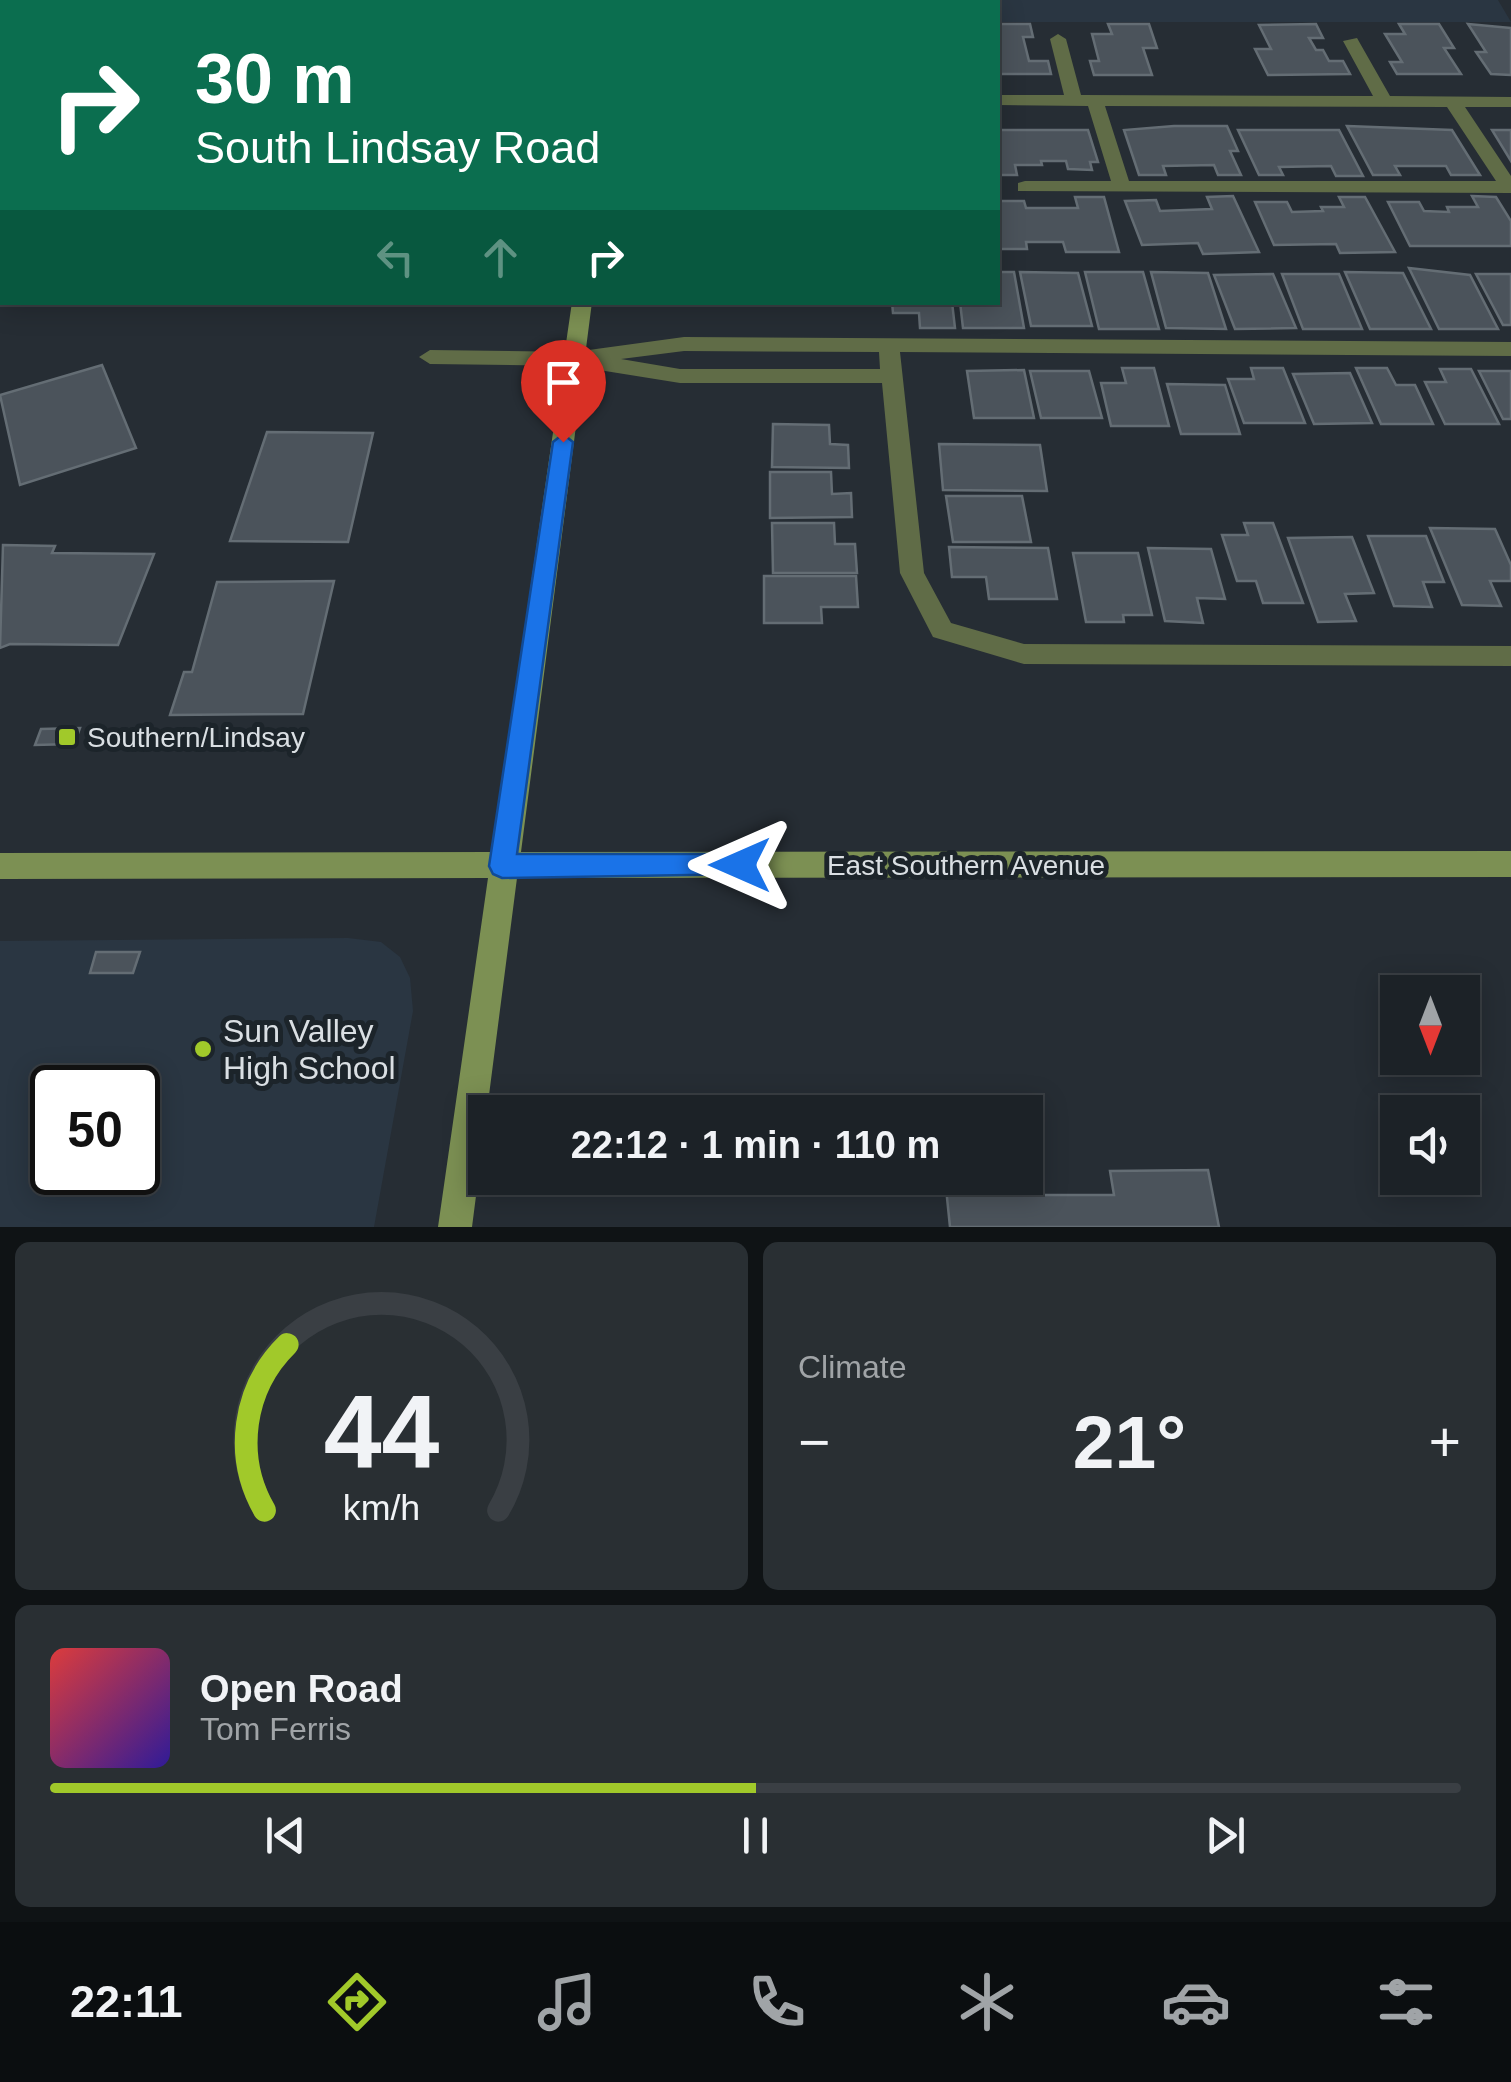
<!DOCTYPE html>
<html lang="en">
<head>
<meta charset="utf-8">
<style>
	body { margin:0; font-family:Helvetica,sans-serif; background:#292f33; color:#f1f3f6; height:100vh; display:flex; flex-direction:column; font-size:38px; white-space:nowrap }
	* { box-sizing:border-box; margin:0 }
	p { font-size:32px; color:#a0a4a7 }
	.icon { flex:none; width:55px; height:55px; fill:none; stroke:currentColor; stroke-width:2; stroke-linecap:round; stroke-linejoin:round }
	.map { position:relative; height:1227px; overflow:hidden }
	.details { display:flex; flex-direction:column; gap:15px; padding:15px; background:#0f1315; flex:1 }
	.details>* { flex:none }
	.banner { position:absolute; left:0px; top:0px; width:1000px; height:305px; box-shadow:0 5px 25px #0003,0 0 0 2px #3a3f44; background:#0b6e4f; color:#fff; overflow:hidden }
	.needle { width:65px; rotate:180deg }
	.buttons { position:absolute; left:1380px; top:975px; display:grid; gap:20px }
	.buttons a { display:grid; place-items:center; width:100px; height:100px; border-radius:0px; background:#1c2227; box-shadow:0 5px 25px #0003,0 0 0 2px #3a3f44; font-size:50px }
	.speed { position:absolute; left:30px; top:1065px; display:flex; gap:20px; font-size:50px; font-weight:700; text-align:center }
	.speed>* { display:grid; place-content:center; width:130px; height:130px; border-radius:50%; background:#1c2227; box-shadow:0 5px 25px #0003,0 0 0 2px #3a3f44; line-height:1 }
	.speed .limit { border:5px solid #111; border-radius:15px; background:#fff; color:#111 }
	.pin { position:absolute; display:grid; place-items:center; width:85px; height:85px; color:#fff; margin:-102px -42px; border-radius:50% 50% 50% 0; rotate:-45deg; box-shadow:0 0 10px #0007 }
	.pin .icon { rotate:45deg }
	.me { position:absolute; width:110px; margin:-55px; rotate:270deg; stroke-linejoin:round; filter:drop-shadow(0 0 8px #0008) }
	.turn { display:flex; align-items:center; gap:35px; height:210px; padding:0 30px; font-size:45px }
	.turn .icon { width:130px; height:130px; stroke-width:2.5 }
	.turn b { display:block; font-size:70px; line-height:85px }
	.lanes { display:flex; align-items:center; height:95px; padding:0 30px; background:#0003; justify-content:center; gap:50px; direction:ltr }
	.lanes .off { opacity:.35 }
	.big { font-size:75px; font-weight:600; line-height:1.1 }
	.details .tile { flex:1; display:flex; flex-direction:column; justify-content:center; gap:15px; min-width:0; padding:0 35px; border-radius:15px; background:#292f33 }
	.details .dial { align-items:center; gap:0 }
	.dial svg { height:260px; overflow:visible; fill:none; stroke:#3a3f44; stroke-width:7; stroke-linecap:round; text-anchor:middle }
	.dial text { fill:#f1f3f6; stroke:none }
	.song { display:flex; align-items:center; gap:30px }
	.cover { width:120px; height:120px; border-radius:15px; background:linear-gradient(135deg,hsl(0 70% 55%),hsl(250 70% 35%)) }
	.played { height:10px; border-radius:5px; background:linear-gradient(90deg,#a1c92a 50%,#3a3f44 50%) }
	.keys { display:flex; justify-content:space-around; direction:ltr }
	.heat { display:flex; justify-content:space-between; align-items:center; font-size:55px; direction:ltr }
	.details .tiles { flex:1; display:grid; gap:15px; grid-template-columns:1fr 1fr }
	.tile:last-child { grid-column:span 2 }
	.trip { position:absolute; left:468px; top:1095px; width:575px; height:100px; border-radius:0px; background:#1c2227; box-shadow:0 5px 25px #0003,0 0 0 2px #3a3f44; font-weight:600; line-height:100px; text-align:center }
	.dock { display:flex; height:160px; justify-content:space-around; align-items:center; background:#0b0e10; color:#a0a4a7 }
	.dock .icon { width:70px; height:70px }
	.dock .selected { color:#a1c92a }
	.dock b { font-size:45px; color:#f1f3f6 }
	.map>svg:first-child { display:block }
	.built { fill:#2a3642; fill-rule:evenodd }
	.building { fill:#4b535b; stroke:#646d74; stroke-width:2.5 }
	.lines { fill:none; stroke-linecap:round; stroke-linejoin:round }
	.service { fill:#606c47; fill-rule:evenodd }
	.minor { fill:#606c47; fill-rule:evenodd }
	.secondary { fill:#7c9053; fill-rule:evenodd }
	.route { fill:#1a73e8; stroke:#114b97; stroke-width:2.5 }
	.poi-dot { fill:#a1c92a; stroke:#1c242a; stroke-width:4 }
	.labels { text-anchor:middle; stroke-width:10; stroke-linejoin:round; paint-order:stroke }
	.poi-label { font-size:28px; fill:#dadfe3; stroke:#1c242a; text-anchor:start }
	.street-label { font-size:28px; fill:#dadfe3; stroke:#1c242a }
	.near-poi-label { font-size:32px; fill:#dadfe3; stroke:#1c242a; text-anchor:start }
</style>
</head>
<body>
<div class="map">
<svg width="1511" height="1227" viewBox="0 0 1511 1227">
	<rect width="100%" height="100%" fill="#262d34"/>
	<!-- built -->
	<g class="built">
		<path d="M691 0H1498L1511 22H998V2Z"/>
		<path d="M348 938 381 942 400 957 410 978 413 1011 374 1227H0V941ZM52 1088H138V1172H52Z"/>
	</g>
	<!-- building -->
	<g class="building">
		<path d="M998 24H1030L1033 37H1023L1029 61H1048L1051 74H998Z"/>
		<path d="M1108 24H1149L1157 48H1143L1152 75H1094L1090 61H1099L1092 34H1112Z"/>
		<path d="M1316 24 1323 38H1309L1316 50H1323L1329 61H1343L1350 74 1268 75 1255 49H1271L1259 25Z"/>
		<path d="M1399 24H1439L1454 48H1444L1461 74H1397L1390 62H1402L1385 34H1405Z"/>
		<path d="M1468 24 1511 28V75L1491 74 1476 52H1486Z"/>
		<path d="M1174 126H1227L1238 151H1230L1241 175H1218L1214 165 1163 166 1166 175H1139L1124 130Z"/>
		<path d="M1347 126 1452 130 1480 175H1451L1446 166H1395L1400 175H1373Z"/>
		<path d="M998 130H1088L1098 162H1090L1092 170 1068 169 1066 161H1041L1042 165H1015L1017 175H998Z"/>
		<path d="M1238 130H1339L1363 176H1336L1331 166 1279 167 1283 175H1259Z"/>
		<path d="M1492 130H1511V161Z"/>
		<path d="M1233 196 1259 252 1203 254 1198 243 1142 245 1125 201 1156 200 1160 211 1212 209 1207 197Z"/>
		<path d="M1472 196 1496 197 1511 221V246H1410L1388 202H1419L1424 211 1449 212 1447 207H1478Z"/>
		<path d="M1075 197H1104L1119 252H1066L1063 242H1026L1027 249H1000L998 201H1024L1026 208H1078Z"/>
		<path d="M1339 197H1365L1395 252 1340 253 1336 244 1274 245 1255 202H1287L1292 212 1323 211 1321 207H1344Z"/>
		<path d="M1409 268 1470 275 1498 329H1439Z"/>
		<path d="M998 272H1014L1024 328H963L960 302H998Z"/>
		<path d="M1020 272 1078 273 1092 326H1031Z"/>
		<path d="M1085 272H1143L1159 329H1099Z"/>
		<path d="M1151 272 1208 273 1226 329 1166 328Z"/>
		<path d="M1345 272 1403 273 1431 329H1370Z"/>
		<path d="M1273 274 1296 328 1235 329 1214 275Z"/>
		<path d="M1282 274H1339L1362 329H1303Z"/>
		<path d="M1476 274H1511V325H1503Z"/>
		<path d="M892 302H952L955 328H920L919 313H893Z"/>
		<path d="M102 365 136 448 20 485 0 395Z"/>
		<path d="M1122 368H1154L1169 426H1111L1101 383H1126Z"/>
		<path d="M1251 368H1283L1305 423H1244L1228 379H1254Z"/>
		<path d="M1356 368H1387L1396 385H1415L1433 424H1381Z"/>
		<path d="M1440 369H1471L1499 424H1445L1425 382H1446Z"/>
		<path d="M1024 370 1034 418H974L967 371Z"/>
		<path d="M1030 371H1089L1102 418H1041Z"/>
		<path d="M1479 371H1511V419H1503Z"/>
		<path d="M1350 373 1372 423 1314 424 1293 374Z"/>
		<path d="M1167 384 1225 385 1240 434H1181Z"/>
		<path d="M773 424 829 425 830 444 848 445 849 468 772 467Z"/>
		<path d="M267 432 373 433 348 542 230 541Z"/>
		<path d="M939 444 1040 445 1047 491 943 490Z"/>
		<path d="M770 472H831L832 494 851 493 852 517 770 518Z"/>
		<path d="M946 496H1022L1031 542H953Z"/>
		<path d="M772 523H834L835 544H855L857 573H773Z"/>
		<path d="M1244 523H1273L1303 603H1263L1256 581H1237L1222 535H1248Z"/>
		<path d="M1430 528 1495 529 1511 565V581H1490L1501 606 1462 605Z"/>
		<path d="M1368 536H1426L1444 582H1423L1432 607 1394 606Z"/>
		<path d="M1352 537 1374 593 1345 594 1356 621 1318 622 1288 538Z"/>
		<path d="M3 545 55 546 52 553 154 554 118 645 10 644 0 648Z"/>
		<path d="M949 547 1048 548 1057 599H989L986 577H952Z"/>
		<path d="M1148 548 1211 549 1225 599 1197 598 1203 623 1165 621Z"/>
		<path d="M1073 553H1138L1152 615H1123L1124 622H1086Z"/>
		<path d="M764 576H856L858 607H821L822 623H764Z"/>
		<path d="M334 581 303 714 170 715 184 672H192L217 582Z"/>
		<path d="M80 728 74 744 35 745 41 729Z"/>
		<path d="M96 952H140L133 973H90Z"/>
		<path d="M1208 1170 1219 1227H950L945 1178H1025V1172H1034L1037 1195H1114L1110 1171Z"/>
	</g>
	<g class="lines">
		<!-- service -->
		<path class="service" d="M684 337 1511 342V356L900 352 924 573 951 623 1024 644 1511 646V666L1024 664 933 637 900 573 882 383H680L574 366 430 364 419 357 430 350 574 352ZM684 351 879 352 880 369H680L621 359Z"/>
		<!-- minor -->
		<path class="minor" d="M1058 34 1066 39 1081 95 1373 96 1343 41 1357 38 1390 96 1511 97V107H1465L1511 176V193L1018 191V183L1025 181H1111L1088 106 998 105V95H1064L1050 39ZM1105 106 1447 107 1496 181H1129Z"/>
		<!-- secondary -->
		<path class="secondary" d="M572 302H592L521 852 1511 851V877L517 878 472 1227H438L488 878 0 879V853L492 852Z"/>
	</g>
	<!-- route -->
	<path class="route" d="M563 434 573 442 517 854H740L749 857 753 865 749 874 502 878 493 874 489 866 553 442Z"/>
	<!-- markers -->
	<g class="poi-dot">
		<rect x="57" y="727" width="20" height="20" rx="5"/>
		<circle cx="203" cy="1049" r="10"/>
	</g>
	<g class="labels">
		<!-- poi labels -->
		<g class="poi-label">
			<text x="87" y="747">Southern/Lindsay</text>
		</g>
		<!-- street labels -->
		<g class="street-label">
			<text x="966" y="875">East Southern Avenue</text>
		</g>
		<!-- near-poi labels -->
		<g class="near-poi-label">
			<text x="223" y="1042">Sun Valley<tspan x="223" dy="37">High School</tspan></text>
		</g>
	</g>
</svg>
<div class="buttons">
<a><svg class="needle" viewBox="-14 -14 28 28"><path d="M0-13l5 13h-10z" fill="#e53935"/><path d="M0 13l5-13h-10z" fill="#a0a4a7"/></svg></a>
<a><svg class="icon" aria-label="sound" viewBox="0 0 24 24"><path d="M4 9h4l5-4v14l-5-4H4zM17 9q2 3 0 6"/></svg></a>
</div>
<div class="speed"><div class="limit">50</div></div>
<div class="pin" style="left:563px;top:442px;background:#d93025"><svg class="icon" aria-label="arrive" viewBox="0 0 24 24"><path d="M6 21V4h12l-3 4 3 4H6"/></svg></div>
<svg class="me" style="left:740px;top:865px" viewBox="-20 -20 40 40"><path d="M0-17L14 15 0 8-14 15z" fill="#1a73e8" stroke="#fff" stroke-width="4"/></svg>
<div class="trip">22:12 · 1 min · 110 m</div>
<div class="banner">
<div class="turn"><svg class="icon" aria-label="right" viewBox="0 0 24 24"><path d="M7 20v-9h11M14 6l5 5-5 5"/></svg><div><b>30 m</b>South Lindsay Road</div></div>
<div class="lanes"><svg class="icon off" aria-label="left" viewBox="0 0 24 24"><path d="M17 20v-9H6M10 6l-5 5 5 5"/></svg><svg class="icon off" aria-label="ahead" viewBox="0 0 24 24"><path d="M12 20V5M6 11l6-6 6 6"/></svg><svg class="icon" aria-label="right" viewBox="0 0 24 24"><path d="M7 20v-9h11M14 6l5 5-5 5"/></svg></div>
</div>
</div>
<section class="details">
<div class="tiles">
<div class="tile dial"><svg viewBox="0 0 100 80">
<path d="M14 69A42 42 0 1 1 86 69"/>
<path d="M14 69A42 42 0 0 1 21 18" stroke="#a1c92a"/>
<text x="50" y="56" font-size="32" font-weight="700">44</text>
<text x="50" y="72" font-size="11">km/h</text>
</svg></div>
<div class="tile"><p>Climate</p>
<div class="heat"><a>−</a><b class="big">21°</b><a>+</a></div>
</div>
<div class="tile">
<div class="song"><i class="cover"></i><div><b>Open Road</b><p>Tom Ferris</p></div></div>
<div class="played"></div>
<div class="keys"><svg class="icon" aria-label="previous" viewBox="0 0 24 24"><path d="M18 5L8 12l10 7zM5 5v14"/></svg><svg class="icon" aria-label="pause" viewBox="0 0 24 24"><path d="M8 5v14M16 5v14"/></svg><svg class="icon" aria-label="next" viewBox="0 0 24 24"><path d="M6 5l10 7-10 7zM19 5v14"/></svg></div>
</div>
</div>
</section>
<nav class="dock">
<b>22:11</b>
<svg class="icon selected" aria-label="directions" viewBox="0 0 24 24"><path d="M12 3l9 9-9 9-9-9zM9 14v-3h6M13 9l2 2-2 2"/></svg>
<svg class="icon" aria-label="music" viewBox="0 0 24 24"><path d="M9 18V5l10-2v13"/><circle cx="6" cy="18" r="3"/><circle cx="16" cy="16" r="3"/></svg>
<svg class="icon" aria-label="phone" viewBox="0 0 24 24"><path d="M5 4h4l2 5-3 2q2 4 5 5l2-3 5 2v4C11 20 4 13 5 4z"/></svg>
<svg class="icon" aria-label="climate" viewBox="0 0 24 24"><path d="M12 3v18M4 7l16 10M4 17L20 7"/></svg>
<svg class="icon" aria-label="car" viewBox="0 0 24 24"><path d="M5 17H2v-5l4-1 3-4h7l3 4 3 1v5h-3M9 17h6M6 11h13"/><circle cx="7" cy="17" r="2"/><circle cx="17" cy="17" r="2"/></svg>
<svg class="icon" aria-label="filters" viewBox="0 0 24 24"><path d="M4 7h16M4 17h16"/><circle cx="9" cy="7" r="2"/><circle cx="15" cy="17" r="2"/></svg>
</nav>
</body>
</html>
